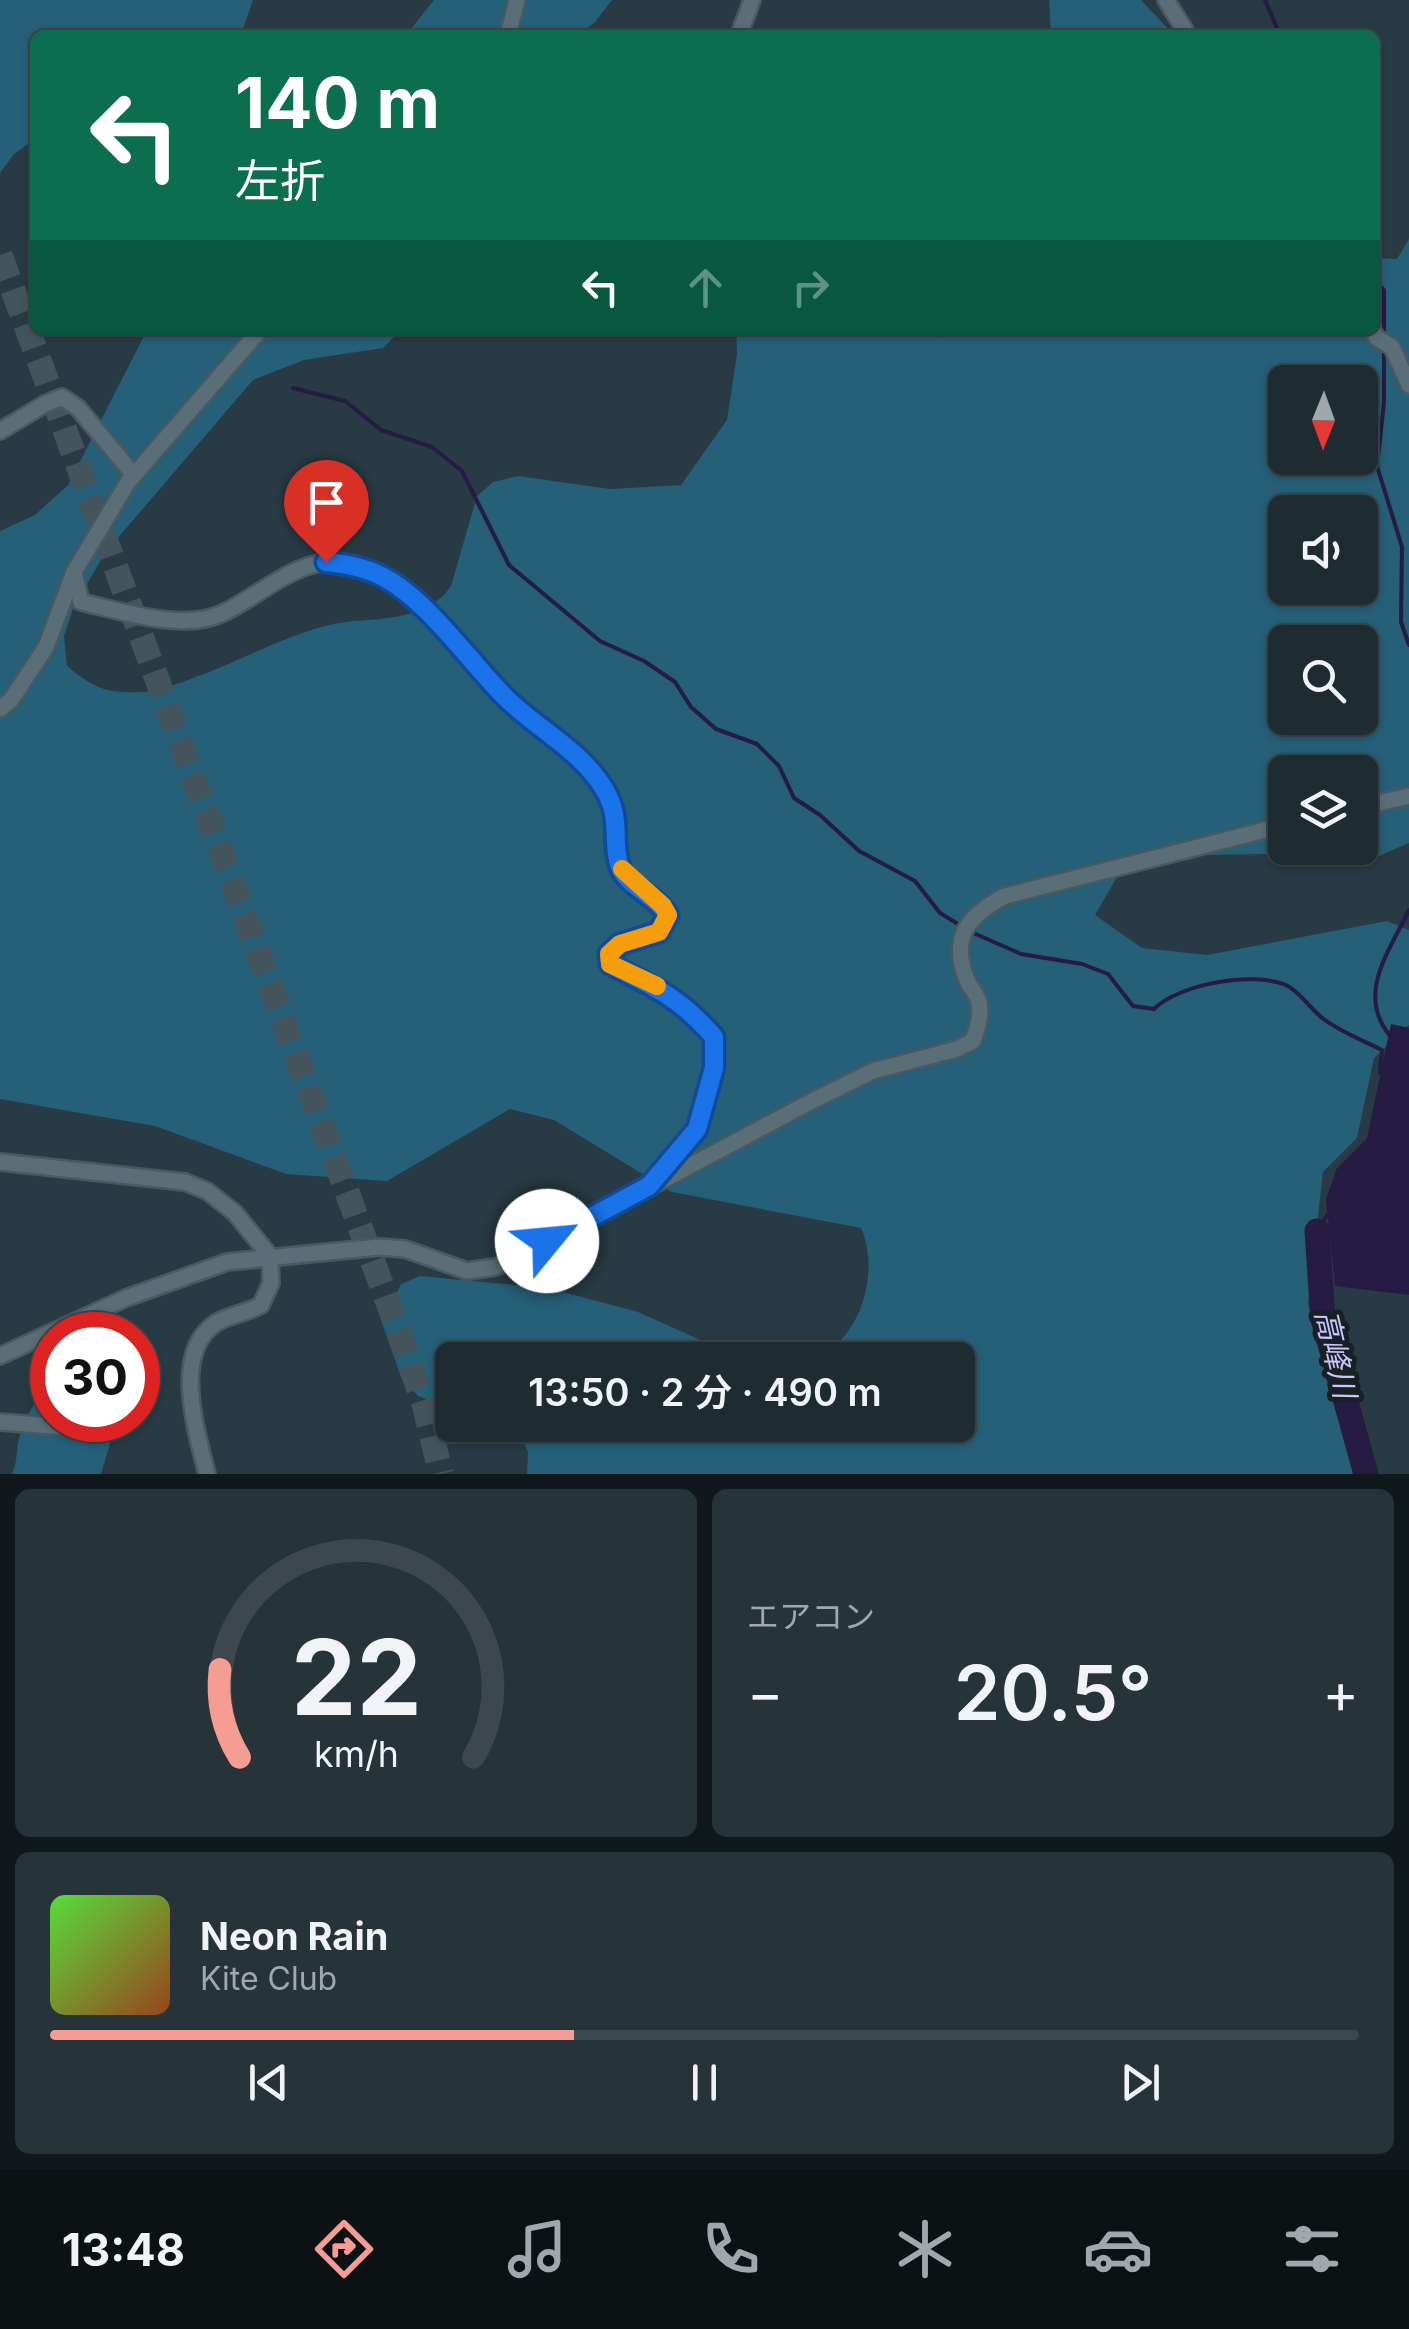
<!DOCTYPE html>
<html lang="ja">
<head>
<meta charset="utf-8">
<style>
	body { margin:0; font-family:Inter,"Noto Sans JP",sans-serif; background:#26343a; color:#f1f3f6; height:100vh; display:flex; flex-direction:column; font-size:38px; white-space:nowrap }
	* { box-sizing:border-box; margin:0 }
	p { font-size:32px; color:#a1a7ac }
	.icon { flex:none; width:55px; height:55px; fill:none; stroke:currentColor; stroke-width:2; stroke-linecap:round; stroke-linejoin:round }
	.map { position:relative; height:1474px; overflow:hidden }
	.sheet { display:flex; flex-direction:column; gap:15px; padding:15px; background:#10181c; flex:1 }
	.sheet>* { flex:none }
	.top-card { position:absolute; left:30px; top:30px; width:1350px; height:305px; border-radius:15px; box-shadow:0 2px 8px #0004,0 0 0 2px #3c484d; background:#0b6e4f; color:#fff; overflow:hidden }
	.needle { width:65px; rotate:181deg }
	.tools { position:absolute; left:1268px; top:365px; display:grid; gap:20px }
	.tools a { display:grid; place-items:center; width:110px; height:110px; border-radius:15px; background:#1e2c32; box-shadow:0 2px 8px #0004,0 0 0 2px #3c484d; font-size:50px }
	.speed { position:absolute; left:30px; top:1312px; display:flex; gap:20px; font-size:50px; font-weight:700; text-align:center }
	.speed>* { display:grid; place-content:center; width:130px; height:130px; border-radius:50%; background:#1e2c32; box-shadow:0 2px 8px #0004,0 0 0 2px #3c484d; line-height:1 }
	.speed .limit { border:15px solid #d22; background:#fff; color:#111 }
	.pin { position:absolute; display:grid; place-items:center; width:85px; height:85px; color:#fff; margin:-102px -42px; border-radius:50% 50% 50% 0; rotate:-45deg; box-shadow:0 0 10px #0007 }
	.pin .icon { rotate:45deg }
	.me { position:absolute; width:110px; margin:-55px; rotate:62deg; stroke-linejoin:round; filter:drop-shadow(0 0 8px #0008) }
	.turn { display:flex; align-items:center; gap:35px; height:210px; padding:0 40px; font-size:45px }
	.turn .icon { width:130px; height:130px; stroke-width:2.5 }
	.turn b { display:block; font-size:70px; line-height:85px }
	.lanes { display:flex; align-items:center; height:95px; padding:0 40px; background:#0003; justify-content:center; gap:50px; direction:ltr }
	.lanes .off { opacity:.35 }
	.big { font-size:75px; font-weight:600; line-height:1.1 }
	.sheet .widget { flex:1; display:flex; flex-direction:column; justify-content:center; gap:15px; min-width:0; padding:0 35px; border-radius:15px; background:#26343a }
	.sheet .dial { align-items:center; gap:0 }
	.dial svg { height:260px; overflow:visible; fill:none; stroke:#3c484d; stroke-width:7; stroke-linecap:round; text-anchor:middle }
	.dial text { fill:#f1f3f6; stroke:none }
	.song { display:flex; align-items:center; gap:30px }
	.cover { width:120px; height:120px; border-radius:15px; background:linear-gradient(135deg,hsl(110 70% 55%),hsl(20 70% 35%)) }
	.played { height:10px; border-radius:5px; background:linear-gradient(90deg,#f59c93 40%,#3c484d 40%) }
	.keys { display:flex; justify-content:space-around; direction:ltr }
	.heat { display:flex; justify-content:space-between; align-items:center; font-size:55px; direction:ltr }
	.sheet .tiles { flex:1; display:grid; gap:15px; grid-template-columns:1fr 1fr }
	.widget:last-child { grid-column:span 2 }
	.trip { position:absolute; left:435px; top:1342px; width:540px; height:100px; border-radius:15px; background:#1e2c32; box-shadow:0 2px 8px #0004,0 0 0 2px #3c484d; font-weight:600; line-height:100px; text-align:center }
	.tab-bar { display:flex; height:160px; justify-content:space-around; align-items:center; background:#0c1214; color:#a1a7ac }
	.tab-bar .icon { width:70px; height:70px }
	.tab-bar .current { color:#f59c93 }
	.tab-bar b { font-size:45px; color:#f1f3f6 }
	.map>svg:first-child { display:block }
	.green { fill:#255f78; fill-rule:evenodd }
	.water { fill:#251b43 }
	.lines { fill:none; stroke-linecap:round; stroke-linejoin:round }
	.stream { stroke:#251b43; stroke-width:4 }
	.river { stroke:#251b43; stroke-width:25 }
	.primary-tunnel { stroke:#43545d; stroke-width:25; stroke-dasharray:25 12; stroke-linecap:butt }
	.minor-casing { stroke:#495960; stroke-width:20 }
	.minor { stroke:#5a6e78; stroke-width:15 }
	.route-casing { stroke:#114b97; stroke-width:25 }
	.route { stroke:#1a73e8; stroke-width:18 }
	.slow { stroke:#f59e0b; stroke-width:18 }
	.labels { text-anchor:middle; stroke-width:10; stroke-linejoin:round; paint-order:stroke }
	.water-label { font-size:30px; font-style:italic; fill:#cdc3fe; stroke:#182024 }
</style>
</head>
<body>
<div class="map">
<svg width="1409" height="1474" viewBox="0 0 1409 1474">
	<rect width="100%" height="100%" fill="#283a43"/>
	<!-- green -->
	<g class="green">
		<path d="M0 0H253L241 35H35V139L14 154 0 173Z"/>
		<path d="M434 0H612L595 22 579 35H406Z"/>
		<path d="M1049 0H1141L1174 35H1051Z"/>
		<path d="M1409 239V843L1367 861 1316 867 1266 854 1198 855 1138 863 1117 877 1095 915 1142 948 1207 955 1387 921 1409 930V1025L1374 1058 1357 1138 1323 1172 1308 1304 1354 1474H527L528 1452 519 1431 503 1425H958V1360H811C860 1343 881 1273 861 1228L672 1192 554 1120 510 1109 387 1181 286 1174 155 1126 0 1099V531L35 515 68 485 147 330H401L383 348 304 360 253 380 105 553 74 606 64 636 67 666C93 688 108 694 143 692 158 691 174 685 188 680 236 664 297 628 346 622 382 618 428 620 451 586L477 496 493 482 518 476 610 489 681 485 727 420 737 354 736 330H900C925 340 965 339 989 330H1375V258L1397 259ZM1285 382H1360V458H1285ZM1285 512H1360V588H1285ZM1285 642H1360V718H1285ZM1285 772H1360V848H1285Z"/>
		<path d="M420 1276 548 1288 638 1312 734 1355 784 1360H452V1408L418 1396 401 1377 382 1323 401 1284Z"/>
		<path d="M52 1378V1420H117L101 1474H12C17 1464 16 1454 18 1443 23 1418 37 1398 52 1378Z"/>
	</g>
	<!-- water -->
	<path class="water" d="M1391 1024 1409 1028V1295L1335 1286 1326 1199 1337 1168 1367 1138Z"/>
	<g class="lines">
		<!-- stream -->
		<g class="stream">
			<path d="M1265 0 1280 35"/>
			<path d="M1375 280 1384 290V337"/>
			<path d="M1384 346V402L1377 466 1402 547 1401 622 1409 645"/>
			<path d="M293 388 345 401 381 430 432 447 462 471 509 565 600 641 644 661 675 682 691 707 716 729 757 744 779 766 794 798 820 815 859 851 915 881 940 913 963 927"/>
			<path d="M971 932 1021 954 1082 964 1108 974 1133 1006 1154 1009C1179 984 1253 971 1286 985 1299 991 1310 1008 1321 1017 1338 1031 1362 1040 1382 1050L1380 1073"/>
			<path d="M1391 1037C1355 995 1389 952 1409 910"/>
			<path d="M1317 1231 1328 1214"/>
		</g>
		<!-- river -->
		<path class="river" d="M1317 1231 1323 1319 1366 1474"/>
		<!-- primary-tunnel -->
		<path class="primary-tunnel" d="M0 255 400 1335 424 1404 441 1474"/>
		<!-- minor casing -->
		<g class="minor-casing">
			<g id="minor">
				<path d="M1166 0 1188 35"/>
				<path d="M508 35 517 0"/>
				<path d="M739 35 752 0"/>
				<path d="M1372 330 1377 338 1392 347 1409 385"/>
				<path d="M0 431 45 404 62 397 78 408 134 475"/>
				<path d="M74 572 81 602C121 611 184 632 223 613 255 598 288 567 325 562 395 553 463 657 508 700 533 724 567 741 590 768 607 788 616 812 618 837 618 846 617 859 620 867 629 888 657 895 668 915L659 932 620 944 609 954 610 964C657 989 678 996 714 1037V1068L697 1129 655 1179"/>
				<path d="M0 709 11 700 46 647 74 572 128 482 260 330"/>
				<path d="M1360 807 1409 796"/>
				<path d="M0 1162 185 1182 207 1191 235 1213 270 1256 271 1283 261 1305C247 1313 229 1315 216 1323 171 1352 197 1433 207 1474"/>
				<path d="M0 1356 126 1298 227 1262 379 1247 405 1249 467 1271 495 1267 513 1260 812 1101 873 1071 957 1049 973 1041C977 1029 982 1015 979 1002 977 994 970 988 967 980 949 937 969 915 1005 896L1285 825"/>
				<path d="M0 1422 90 1429"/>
			</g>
		</g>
		<!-- minor -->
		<use href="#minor" class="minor"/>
	</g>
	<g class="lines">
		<!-- route casing -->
		<g class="route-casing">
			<path id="route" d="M326 562C346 564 368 568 385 578 428 601 470 662 505 697 538 730 582 750 606 792 622 821 611 844 620 867 628 887 657 896 668 915L659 932 620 944 609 954 610 964C657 989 678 996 714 1037V1068L697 1129 649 1186 547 1241"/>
		</g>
		<!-- route -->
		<use href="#route" class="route"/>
		<!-- slow -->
		<path class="slow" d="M622 869 663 906 668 915 659 932 620 944 609 954 610 964 657 986"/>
	</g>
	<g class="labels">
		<!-- water labels -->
		<g class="water-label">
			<text transform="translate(1335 1354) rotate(77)" y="10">高峰川</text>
		</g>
	</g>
</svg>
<div class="tools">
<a><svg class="needle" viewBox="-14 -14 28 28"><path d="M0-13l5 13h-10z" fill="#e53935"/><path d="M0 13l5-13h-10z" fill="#a1a7ac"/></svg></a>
<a><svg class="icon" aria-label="sound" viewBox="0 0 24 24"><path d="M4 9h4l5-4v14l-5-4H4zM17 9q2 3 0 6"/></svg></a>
<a><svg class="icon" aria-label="search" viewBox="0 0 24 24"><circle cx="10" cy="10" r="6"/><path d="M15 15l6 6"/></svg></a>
<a><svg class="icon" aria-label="layers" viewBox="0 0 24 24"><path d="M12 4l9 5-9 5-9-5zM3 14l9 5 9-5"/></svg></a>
</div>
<div class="speed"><div class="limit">30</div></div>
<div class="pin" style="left:326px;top:562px;background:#d93025"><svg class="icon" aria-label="arrive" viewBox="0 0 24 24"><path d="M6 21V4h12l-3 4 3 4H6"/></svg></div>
<svg class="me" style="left:547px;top:1241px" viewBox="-20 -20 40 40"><circle r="19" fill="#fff"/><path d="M0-13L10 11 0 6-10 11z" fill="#1a73e8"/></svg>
<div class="trip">13:50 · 2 分 · 490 m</div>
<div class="top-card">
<div class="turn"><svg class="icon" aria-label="left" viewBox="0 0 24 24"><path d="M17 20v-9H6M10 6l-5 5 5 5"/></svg><div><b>140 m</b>左折</div></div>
<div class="lanes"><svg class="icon" aria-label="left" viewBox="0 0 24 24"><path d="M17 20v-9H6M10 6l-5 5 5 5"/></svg><svg class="icon off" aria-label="ahead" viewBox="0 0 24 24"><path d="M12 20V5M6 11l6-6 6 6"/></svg><svg class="icon off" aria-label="right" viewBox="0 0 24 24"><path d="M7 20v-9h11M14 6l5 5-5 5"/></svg></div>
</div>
</div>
<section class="sheet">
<div class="tiles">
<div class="widget dial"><svg viewBox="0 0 100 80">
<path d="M14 69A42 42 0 1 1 86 69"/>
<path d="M14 69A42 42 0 0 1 8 42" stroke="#f59c93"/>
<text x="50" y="56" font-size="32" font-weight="700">22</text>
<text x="50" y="72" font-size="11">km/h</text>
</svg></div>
<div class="widget"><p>エアコン</p>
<div class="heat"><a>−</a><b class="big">20.5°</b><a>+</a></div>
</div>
<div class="widget">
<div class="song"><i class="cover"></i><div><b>Neon Rain</b><p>Kite Club</p></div></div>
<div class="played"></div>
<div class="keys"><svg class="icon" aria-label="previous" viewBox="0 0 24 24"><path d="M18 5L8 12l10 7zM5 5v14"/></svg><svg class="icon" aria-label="pause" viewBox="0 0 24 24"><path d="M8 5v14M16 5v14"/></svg><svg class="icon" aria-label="next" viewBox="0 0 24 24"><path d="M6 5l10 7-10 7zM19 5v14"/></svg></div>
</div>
</div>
</section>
<nav class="tab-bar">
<b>13:48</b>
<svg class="icon current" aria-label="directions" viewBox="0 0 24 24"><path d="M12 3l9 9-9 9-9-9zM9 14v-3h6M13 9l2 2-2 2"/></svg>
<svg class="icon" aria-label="music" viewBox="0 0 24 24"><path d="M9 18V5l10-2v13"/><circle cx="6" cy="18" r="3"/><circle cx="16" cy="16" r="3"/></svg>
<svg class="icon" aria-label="phone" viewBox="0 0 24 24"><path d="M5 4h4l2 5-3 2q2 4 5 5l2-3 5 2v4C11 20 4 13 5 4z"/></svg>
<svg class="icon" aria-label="climate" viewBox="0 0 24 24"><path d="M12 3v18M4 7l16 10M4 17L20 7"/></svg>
<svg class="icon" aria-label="car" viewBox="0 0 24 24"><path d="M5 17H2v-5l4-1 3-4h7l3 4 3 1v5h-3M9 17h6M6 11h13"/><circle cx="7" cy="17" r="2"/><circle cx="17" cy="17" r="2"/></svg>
<svg class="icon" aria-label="filters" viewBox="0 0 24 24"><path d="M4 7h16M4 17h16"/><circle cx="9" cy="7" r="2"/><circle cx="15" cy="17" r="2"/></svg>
</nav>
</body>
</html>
